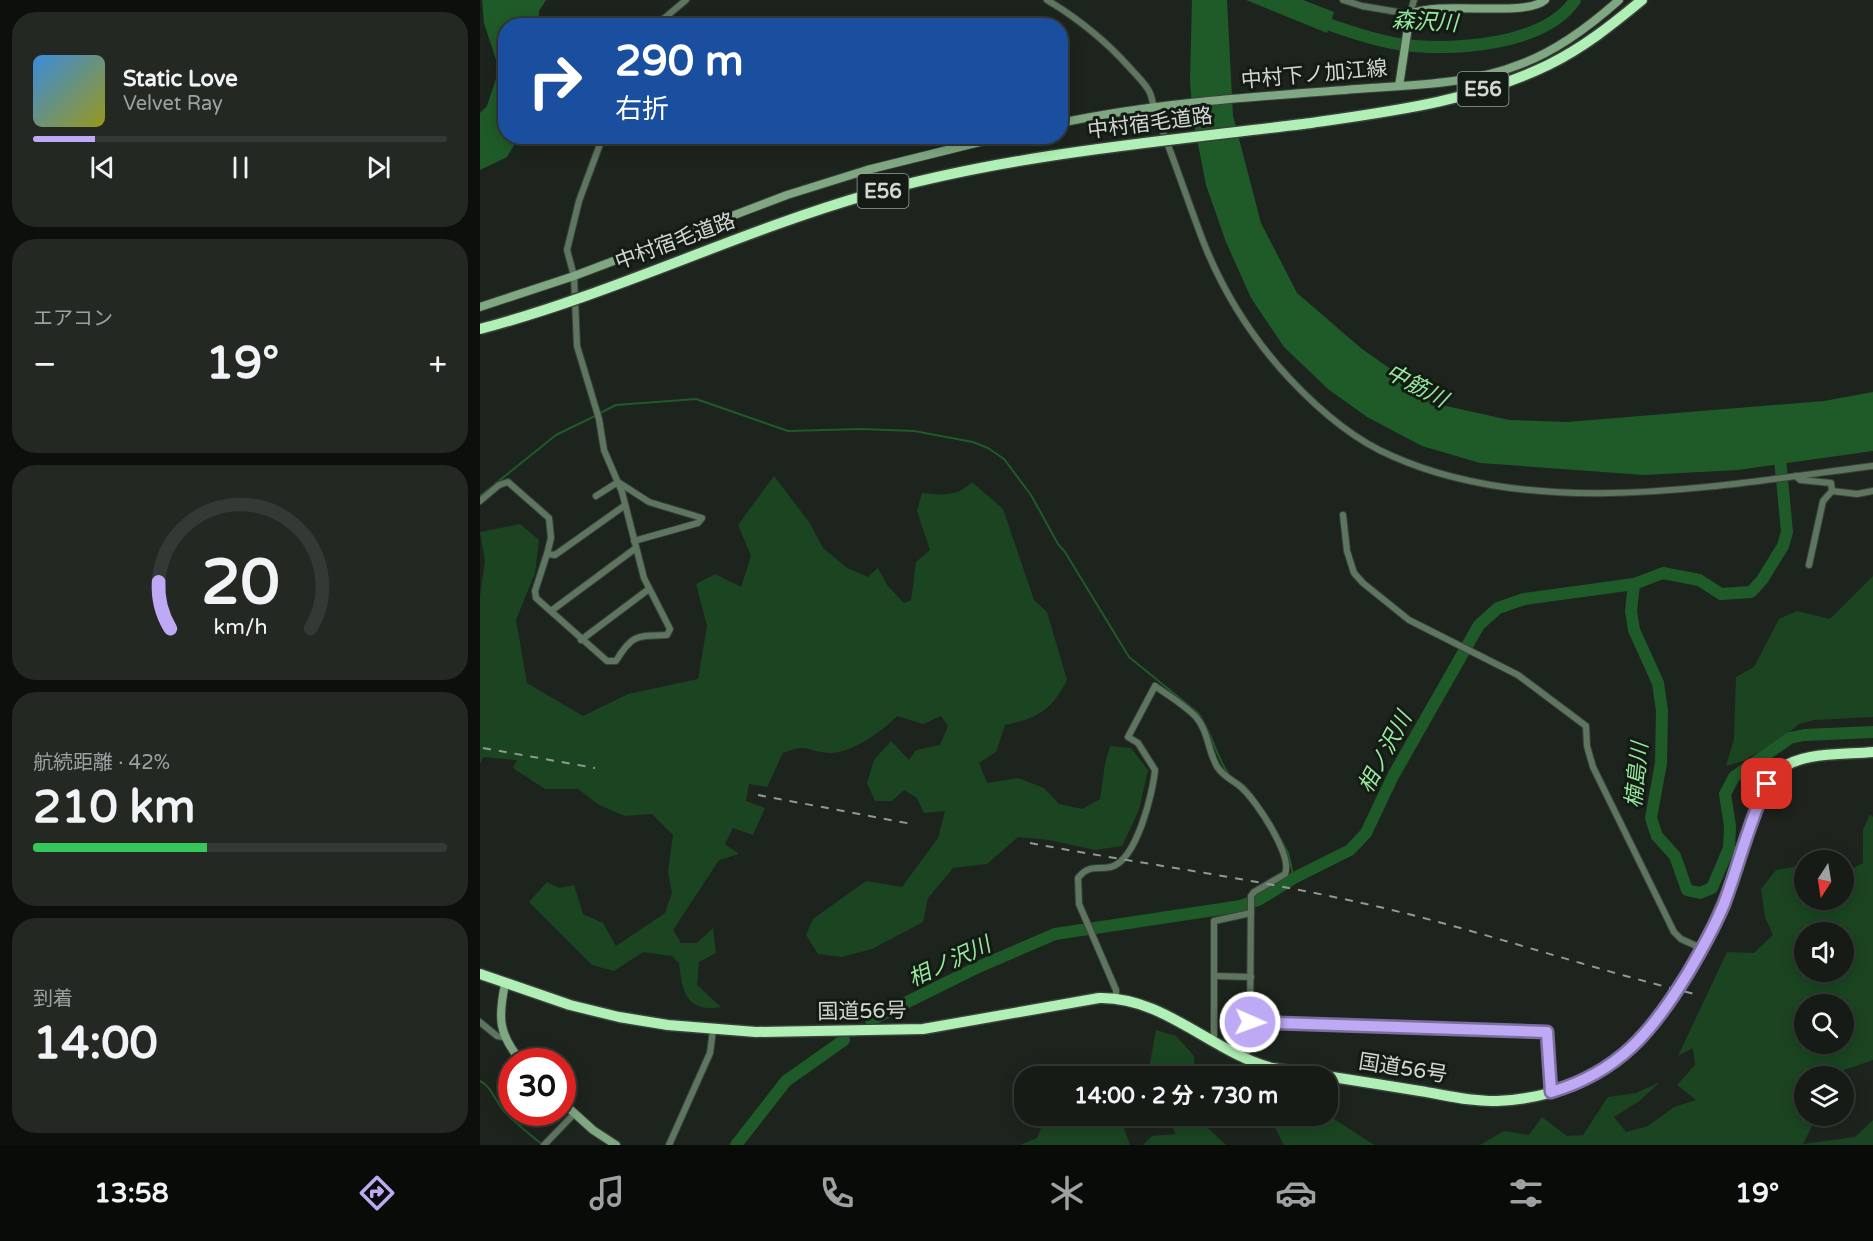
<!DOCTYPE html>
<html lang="ja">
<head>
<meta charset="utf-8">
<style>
	body { margin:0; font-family:"Varela Round","Noto Sans JP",sans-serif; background:#232823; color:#f1f3f6; height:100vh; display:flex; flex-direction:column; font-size:22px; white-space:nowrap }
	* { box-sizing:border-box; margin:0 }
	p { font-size:20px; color:#9ea1a1 }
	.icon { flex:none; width:33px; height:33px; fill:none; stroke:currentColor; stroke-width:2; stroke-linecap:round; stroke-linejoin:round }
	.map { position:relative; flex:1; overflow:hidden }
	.drawer { display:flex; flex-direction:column; gap:12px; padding:12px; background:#0c0f0c; width:480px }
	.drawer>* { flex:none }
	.guide { position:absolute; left:18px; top:18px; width:570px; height:126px; border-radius:24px; box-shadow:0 3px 15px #0003,0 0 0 2px #353935; background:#1a4fa0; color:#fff; overflow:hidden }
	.needle { width:39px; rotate:192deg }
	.fabs { position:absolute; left:1314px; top:850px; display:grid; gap:12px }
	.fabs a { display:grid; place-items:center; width:60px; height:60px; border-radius:50%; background:#161b16; box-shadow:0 3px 15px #0003,0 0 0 2px #353935; font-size:30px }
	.speed { position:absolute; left:18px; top:1048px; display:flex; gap:12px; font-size:30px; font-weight:700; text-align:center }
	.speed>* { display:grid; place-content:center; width:78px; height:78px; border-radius:50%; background:#161b16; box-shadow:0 3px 15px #0003,0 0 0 2px #353935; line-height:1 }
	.speed .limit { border:9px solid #d22; background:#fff; color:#111 }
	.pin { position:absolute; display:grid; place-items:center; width:51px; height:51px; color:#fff; margin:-26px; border-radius:12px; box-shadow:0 3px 9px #0006 }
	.me { position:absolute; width:66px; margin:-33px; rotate:92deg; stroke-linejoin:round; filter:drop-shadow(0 0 4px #0008) }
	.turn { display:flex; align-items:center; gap:21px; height:126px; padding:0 18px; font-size:27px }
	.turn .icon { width:78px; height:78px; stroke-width:2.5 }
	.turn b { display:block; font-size:42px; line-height:51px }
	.big { font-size:45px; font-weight:700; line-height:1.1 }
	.drawer .widget { flex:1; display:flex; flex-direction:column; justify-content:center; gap:9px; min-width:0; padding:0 21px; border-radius:24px; background:#232823 }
	.drawer .dial { align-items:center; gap:0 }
	.dial svg { height:156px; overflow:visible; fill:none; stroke:#353935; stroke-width:7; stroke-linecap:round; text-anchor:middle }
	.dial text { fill:#f1f3f6; stroke:none }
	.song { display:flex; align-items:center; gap:18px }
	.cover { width:72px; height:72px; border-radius:9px; background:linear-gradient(135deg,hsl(210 70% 55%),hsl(60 70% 35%)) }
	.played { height:6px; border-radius:3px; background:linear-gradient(90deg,#bea9f5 15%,#353935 15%) }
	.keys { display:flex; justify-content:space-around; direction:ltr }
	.heat { display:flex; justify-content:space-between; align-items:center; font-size:33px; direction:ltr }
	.charge { height:9px; border-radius:4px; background:linear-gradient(90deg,#34c759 42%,#353935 0) }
	.trip { position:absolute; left:534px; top:1066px; width:324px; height:60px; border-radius:24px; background:#161b16; box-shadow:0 3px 15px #0003,0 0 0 2px #353935; font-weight:700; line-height:60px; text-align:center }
	.menu { display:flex; height:96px; justify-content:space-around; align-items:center; background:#090b09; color:#9ea1a1 }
	.menu .icon { width:42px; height:42px }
	.menu .selected { color:#bea9f5 }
	.menu b { font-size:27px; color:#f1f3f6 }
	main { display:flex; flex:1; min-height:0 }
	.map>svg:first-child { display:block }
	.green { fill:#1b4521; fill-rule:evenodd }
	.water { fill:#1f5b28 }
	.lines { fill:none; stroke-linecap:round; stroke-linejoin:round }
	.stream { stroke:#1f5b28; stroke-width:2 }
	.river { stroke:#1f5b28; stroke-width:12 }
	.street-casing { stroke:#3a413a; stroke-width:8 }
	.secondary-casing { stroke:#3a413a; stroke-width:10 }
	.highway-casing { stroke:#3a413a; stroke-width:13 }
	.street { stroke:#5e765f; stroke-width:6 }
	.secondary { stroke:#7fa782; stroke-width:8 }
	.highway { stroke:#b0efb5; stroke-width:10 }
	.rail { stroke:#929892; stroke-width:2; stroke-dasharray:8 8; stroke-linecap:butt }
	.highway-bridge-casing { stroke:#3a413a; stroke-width:13; stroke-linecap:butt }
	.highway-bridge { stroke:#b0efb5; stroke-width:10 }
	.route-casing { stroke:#7c6e9f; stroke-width:15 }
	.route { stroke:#bea9f5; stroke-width:10 }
	.labels { text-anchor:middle; stroke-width:6; stroke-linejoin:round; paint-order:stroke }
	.shield { fill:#141b14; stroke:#999f99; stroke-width:1.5 }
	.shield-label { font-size:20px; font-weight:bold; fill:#d2d7d2 }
	.street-label { font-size:21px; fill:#d2d7d2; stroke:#141b14 }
	.water-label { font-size:22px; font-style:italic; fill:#96e99e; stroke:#141b14 }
</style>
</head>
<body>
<main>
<section class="drawer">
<div class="widget">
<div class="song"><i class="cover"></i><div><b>Static Love</b><p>Velvet Ray</p></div></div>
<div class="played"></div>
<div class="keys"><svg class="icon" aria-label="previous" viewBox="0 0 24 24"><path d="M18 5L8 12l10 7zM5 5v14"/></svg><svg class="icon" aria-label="pause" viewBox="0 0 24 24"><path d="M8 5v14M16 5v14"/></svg><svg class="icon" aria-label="next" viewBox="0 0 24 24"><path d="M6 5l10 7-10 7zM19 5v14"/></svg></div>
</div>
<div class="widget"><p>エアコン</p>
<div class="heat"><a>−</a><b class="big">19°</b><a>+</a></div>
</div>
<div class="widget dial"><svg viewBox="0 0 100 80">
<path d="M14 69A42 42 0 1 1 86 69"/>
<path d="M14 69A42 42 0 0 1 8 45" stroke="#bea9f5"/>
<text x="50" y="56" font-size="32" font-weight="700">20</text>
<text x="50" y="72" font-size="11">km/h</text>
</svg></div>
<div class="widget"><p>航続距離 · 42%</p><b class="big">210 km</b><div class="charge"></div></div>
<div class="widget"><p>到着</p><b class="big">14:00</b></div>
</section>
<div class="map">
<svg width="1393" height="1145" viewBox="0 0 1393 1145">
	<rect width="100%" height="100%" fill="#1d241d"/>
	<!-- green -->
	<g class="green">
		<path d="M294 476 329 522 343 548 367 568 388 577 398 568 407 585 424 603 431 600 436 562 450 550 437 511 442 493C461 495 478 497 492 482L523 509 554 600 567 612 587 680C571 711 558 718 525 725L516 752 499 763 507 783 538 778 564 788 579 804 602 809 620 799 625 764 630 746 651 748 668 770 659 810 642 846 615 850 569 840 538 837 507 864 473 868 448 898 443 922 392 949 362 957 338 954 326 935 333 919 386 881 422 887 458 838 465 811 444 813 437 798 424 790 412 801H395L387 783 394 760 411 741 429 760 436 750 460 745 468 726 461 716 443 724 417 716C403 731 369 755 348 753 324 751 329 743 303 753L287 787 269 784 266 801 285 808 273 835 253 828 245 844 259 854 239 860 193 930 201 943H217L233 928 236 953 219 962 217 985 241 1007C207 1013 202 992 199 963L192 956 163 952 134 971 112 965 49 902 67 882 79 888 94 885 103 914 123 923 136 946 185 913 192 893 188 872 193 835 172 814 145 816 119 805 98 789H65L33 768 37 760 3 757 0 764V596L5 561 0 532 40 524 59 540 55 573 36 620 47 683 103 716 148 694 218 679 227 626 216 584 235 574 261 587 271 556 258 525Z"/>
		<path d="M1393 576V717L1334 720 1319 724 1300 740 1263 761 1246 766 1254 739 1256 677 1274 667 1299 619 1317 611 1350 619Z"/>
		<path d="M1390 814 1393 817V1060L1361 1071 1357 1077H1324V1116H1337L1323 1144 1375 1137 1393 1120V1145H1000L1024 1131 1049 1135 1062 1117 1087 1136 1103 1135 1128 1097 1156 1093 1180 1082 1158 1102 1134 1117 1146 1132 1168 1126 1194 1107 1216 1100 1197 1085 1215 1065 1213 1048 1198 1056 1247 952 1274 953 1293 935 1285 917 1281 889 1296 870 1324 865V900H1364V873L1383 863V830ZM1324 933H1364V972H1324ZM1324 1005H1364V1044H1324Z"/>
		<path d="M676 1030 696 1036 714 1056 715 1077H677L670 1063Z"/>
		<path d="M848 1115 894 1145H804L796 1130 794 1116Z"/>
		<path d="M566 1116H623L625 1120 642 1123 650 1145H540L557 1138Z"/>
		<path d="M690 1116H715L746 1145H663L672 1136 695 1134Z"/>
	</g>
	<!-- water -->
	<g class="water">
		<path d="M2 0H66L59 11V25L26 26V136L39 137 27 157 0 170V113L7 106 19 69 4 23Z"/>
		<path d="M712 0H747L753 116 781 223 817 293 882 349 962 405 1029 420 1087 422 1344 401 1393 392V451L1258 470 1164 475 1000 463 942 446 887 417 848 389 804 347 771 298 746 242 726 185 713 118 710 81Z"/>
		<path d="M766 0H823L854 12 847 33Z"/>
	</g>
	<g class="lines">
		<!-- stream -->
		<g class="stream">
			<path d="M120 413 136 405 216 399 308 431 382 429 434 431 493 442 508 448 524 459 551 495 578 544 585 552 649 657 718 713C733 733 735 757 750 776"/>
			<path d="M0 496 76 435 115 416"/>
			<path d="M758 781 765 786 781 808"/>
			<path d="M800 838 808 853 814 878"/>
			<path d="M0 1081C12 1087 15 1101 24 1111 36 1124 49 1134 63 1145"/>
		</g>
		<!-- river -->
		<g class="river">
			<path d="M834 19C861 29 889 39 918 44 968 52 1065 46 1095 0"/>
			<path d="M1154 584 1151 611 1154 630 1178 683 1182 711 1181 763 1171 818 1177 836 1195 856 1207 890 1220 893 1232 888 1249 848 1250 826 1245 794 1254 777 1310 738 1324 735 1393 732"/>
			<path d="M391 1020 496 968 575 934 761 906 780 899 814 878 870 850 886 833 913 776 999 625 1018 608 1044 599 1154 584 1183 573 1219 580 1241 594 1271 592 1282 580 1303 546 1307 532 1299 448"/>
			<path d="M256 1145 306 1081 364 1040"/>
		</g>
		<!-- street casing -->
		<g class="street-casing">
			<g id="street">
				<path d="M567 0C599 19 625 40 650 68 657 76 666 84 670 93 673 100 673 107 676 114 693 156 707 199 723 241 743 292 772 338 809 378 838 409 872 439 912 456 1058 521 1240 485 1393 466"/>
				<path d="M863 0 882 6 930 14 934 0"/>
				<path d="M175 26 206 0"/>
				<path d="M1316 476 1320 480 1351 483 1352 491 1343 501 1329 565"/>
				<path d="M1352 491 1377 494 1393 491"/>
				<path d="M116 496 138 482 169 502 222 518 218 523 154 541"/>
				<path d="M0 501 19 485 28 482 69 518 71 538 67 554 75 555 144 506"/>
				<path d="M863 515 867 551 874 573 883 583 929 620 1038 675 1106 726 1107 746 1113 767 1194 932 1201 939 1221 948"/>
				<path d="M67 554 55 591 56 598 127 661H136C152 634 157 636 187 635L190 629 164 578 142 492 124 450 119 419 97 346 94 276 87 250 99 201 123 136"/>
				<path d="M71 611 156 548"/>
				<path d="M101 640 169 589"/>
				<path d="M675 686C689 696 705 705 716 717 729 732 728 753 738 768 745 778 755 781 763 789 777 802 813 856 805 874L774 892 771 896 770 1022 766 1059"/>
				<path d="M734 976 771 977"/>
				<path d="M636 998V990L599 904 598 878C609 864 616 870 631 867 657 860 673 792 675 770L658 743 648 737 675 686"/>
				<path d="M0 1022 17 1036 23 1037"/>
				<path d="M770 1022 1067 1032 1071 1092"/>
				<path d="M731 1040 734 1036V921L771 913"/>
				<path d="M64 1145 94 1114"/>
				<path d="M189 1145 230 1053 233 1030"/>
			</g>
		</g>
		<!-- secondary casing -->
		<g class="secondary-casing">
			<g id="secondary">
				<path d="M919 86 930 14C963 0 1044 18 1065 0"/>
				<path d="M580 123C674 103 770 97 865 90 922 85 987 86 1041 64 1076 51 1111 25 1139 0"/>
				<path d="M0 307 94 276 307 195 387 170 524 136"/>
				<path d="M25 984C18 1018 18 1034 42 1062"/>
				<path d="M82 1102 113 1130 136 1145"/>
			</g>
		</g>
		<!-- highway casing -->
		<g class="highway-casing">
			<g id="highway">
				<path d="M823 124C906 112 992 102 1068 65 1103 48 1133 24 1162 0"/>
				<path d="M0 974 90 1005 139 1017 188 1025 276 1032 443 1029 619 998C683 996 732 1052 792 1068 842 1075 891 1083 940 1091 965 1095 992 1102 1017 1101 1109 1097 1162 1050 1207 974 1226 941 1242 908 1255 872 1264 844 1275 793 1297 772 1319 751 1364 755 1393 752"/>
			</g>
		</g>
		<!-- street -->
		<use href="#street" class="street"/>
		<!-- secondary -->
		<use href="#secondary" class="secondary"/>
		<!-- highway -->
		<use href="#highway" class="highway"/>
		<!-- rail -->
		<g class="rail">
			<path d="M3 748 115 768"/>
			<path d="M278 795 432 824"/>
			<path d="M550 843C656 863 763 877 868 900 987 925 1101 967 1219 995"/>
		</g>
		<!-- highway-bridge casing -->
		<g class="highway-bridge-casing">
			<path id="highway-bridge" d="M0 329C133 294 257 232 390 194 531 154 678 142 823 124"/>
		</g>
		<!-- highway-bridge -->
		<use href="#highway-bridge" class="highway-bridge"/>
	</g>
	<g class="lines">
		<!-- route casing -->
		<g class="route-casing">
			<path id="route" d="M770 1022 1067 1032 1071 1092C1139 1072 1172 1032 1208 973 1221 951 1234 928 1244 904 1259 864 1269 822 1287 784"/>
		</g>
		<!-- route -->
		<use href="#route" class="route"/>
	</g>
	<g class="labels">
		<!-- shield labels -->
		<g class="shield">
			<rect x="977.5" y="72" width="51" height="34" rx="4.5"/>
			<rect x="377.5" y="174" width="51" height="34" rx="4.5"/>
		</g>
		<g class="shield-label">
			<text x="1003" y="96">E56</text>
			<text x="403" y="198">E56</text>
		</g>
		<!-- street labels -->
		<g class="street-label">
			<text transform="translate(834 74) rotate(-5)" y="7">中村下ノ加江線</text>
			<text transform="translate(670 123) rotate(-7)" y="7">中村宿毛道路</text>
			<text transform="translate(195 241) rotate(-20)" y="7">中村宿毛道路</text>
			<text transform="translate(382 1011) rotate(-1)" y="7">国道56号</text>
			<text transform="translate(923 1068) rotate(9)" y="7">国道56号</text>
		</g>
		<!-- water labels -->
		<g class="water-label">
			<text transform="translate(945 21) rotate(3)" y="8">森沢川</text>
			<text transform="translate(937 385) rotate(28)" y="8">中筋川</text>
			<text transform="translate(904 752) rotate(-62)" y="8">相ノ沢川</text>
			<text transform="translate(1156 775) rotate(-84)" y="8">楠島川</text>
			<text transform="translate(469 961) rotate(-25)" y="8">相ノ沢川</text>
		</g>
	</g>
</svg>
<div class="fabs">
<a><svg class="needle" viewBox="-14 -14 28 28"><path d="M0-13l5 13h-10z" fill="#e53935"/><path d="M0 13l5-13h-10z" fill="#9ea1a1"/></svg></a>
<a><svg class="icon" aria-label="sound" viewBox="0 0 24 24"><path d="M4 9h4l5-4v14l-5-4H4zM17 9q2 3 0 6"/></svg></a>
<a><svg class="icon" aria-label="search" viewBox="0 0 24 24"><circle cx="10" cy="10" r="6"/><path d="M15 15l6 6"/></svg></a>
<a><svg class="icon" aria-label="layers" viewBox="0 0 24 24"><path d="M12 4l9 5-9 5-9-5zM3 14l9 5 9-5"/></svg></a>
</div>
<div class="speed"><div class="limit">30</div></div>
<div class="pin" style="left:1287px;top:784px;background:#d93025"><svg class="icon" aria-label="arrive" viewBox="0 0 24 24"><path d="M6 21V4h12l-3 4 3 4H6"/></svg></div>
<svg class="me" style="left:770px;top:1022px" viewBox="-20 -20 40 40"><circle r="17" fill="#bea9f5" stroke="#fff" stroke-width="3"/><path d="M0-11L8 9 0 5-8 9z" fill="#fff"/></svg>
<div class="trip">14:00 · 2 分 · 730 m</div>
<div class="guide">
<div class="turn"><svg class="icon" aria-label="right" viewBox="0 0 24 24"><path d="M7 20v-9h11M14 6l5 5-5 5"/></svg><div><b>290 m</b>右折</div></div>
</div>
</div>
</main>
<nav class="menu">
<b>13:58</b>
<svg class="icon selected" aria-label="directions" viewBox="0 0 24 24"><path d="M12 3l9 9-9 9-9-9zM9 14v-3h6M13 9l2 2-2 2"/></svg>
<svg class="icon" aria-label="music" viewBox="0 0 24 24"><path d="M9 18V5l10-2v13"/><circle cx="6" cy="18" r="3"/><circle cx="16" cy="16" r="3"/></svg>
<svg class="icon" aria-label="phone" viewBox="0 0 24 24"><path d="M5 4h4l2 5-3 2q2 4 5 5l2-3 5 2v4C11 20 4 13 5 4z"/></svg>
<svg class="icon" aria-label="climate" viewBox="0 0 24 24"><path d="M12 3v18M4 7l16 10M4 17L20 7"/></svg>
<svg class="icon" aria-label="car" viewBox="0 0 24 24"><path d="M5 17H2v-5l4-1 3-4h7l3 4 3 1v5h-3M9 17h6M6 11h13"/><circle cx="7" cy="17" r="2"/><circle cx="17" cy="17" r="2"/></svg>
<svg class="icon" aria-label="filters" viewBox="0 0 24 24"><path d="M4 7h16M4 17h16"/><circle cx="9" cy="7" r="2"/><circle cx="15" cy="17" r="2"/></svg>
<b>19°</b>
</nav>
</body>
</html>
